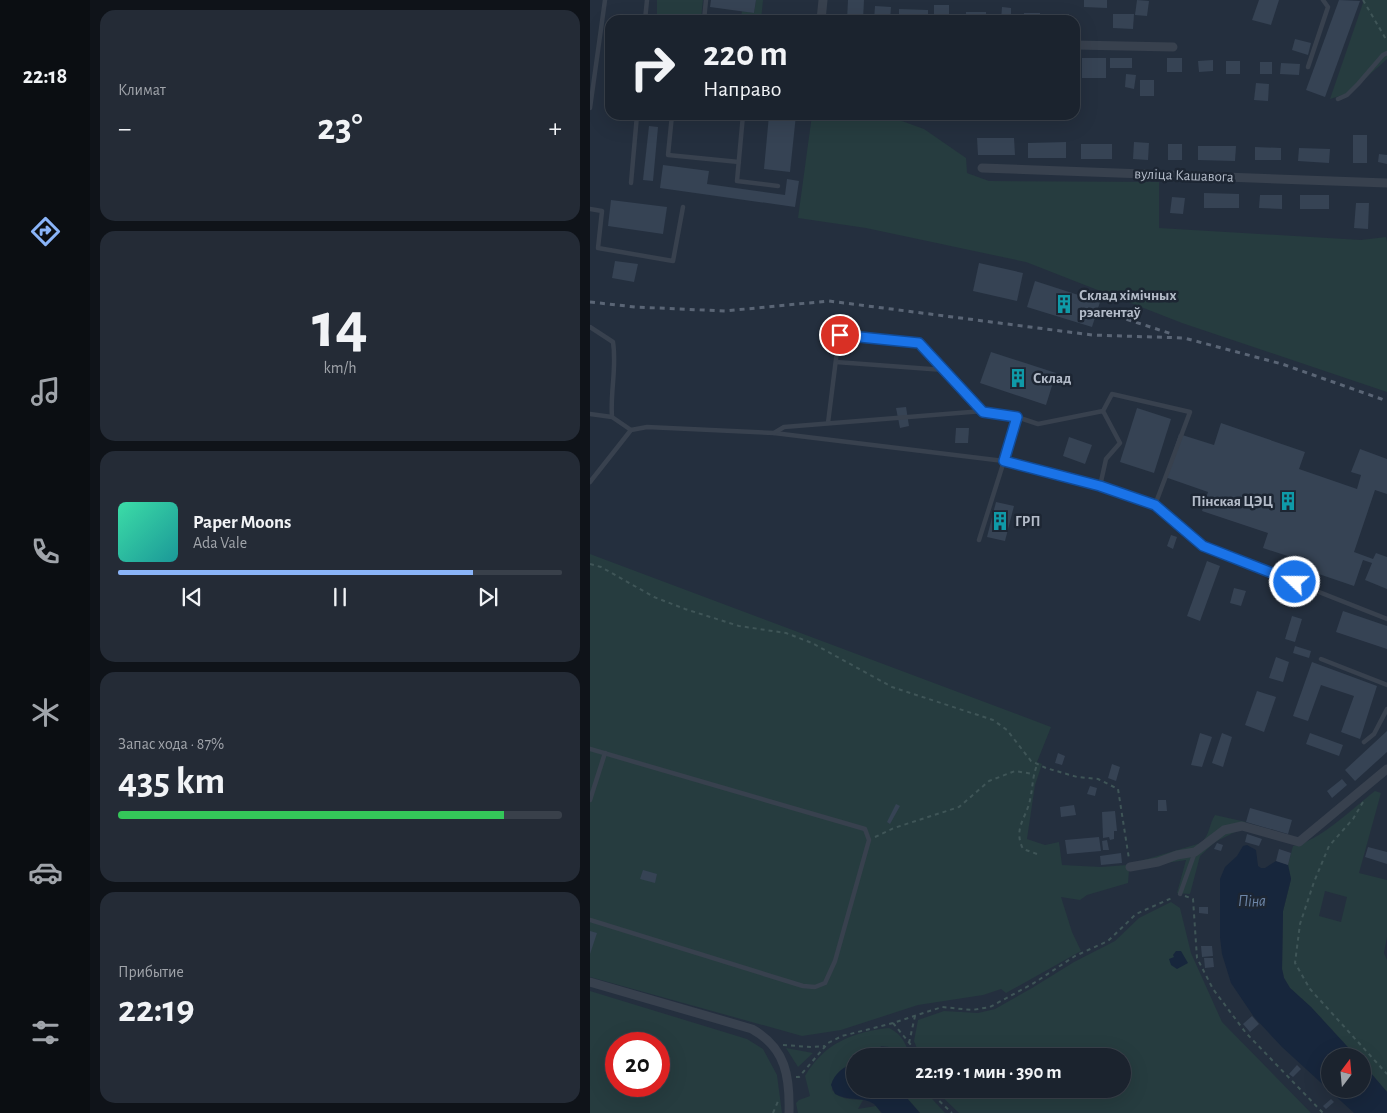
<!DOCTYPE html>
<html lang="ru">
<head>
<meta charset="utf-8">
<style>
	body { margin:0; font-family:"Alegreya Sans",sans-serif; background:#242b36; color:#f1f3f6; height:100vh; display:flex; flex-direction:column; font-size:19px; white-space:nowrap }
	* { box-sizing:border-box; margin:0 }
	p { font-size:16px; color:#a0a4aa }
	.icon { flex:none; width:28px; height:28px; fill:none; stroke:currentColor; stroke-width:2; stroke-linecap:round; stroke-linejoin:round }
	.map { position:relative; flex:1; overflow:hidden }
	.side { display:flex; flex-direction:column; gap:10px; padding:10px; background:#0f1319; width:500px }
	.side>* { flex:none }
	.hud { position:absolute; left:15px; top:15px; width:475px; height:105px; border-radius:15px; box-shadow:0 5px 20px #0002,0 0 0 1px #39404a; background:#1b232e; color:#f1f3f6; overflow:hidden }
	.needle { width:32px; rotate:16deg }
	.tools { position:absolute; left:731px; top:1048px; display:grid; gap:10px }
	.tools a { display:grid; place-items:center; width:50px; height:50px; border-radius:50%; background:#1b232e; box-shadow:0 5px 20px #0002,0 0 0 1px #39404a; font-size:25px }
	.speed { position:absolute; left:15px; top:1032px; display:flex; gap:10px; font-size:25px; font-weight:700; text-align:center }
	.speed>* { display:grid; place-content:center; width:65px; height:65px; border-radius:50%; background:#1b232e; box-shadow:0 5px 20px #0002,0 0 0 1px #39404a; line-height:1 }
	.speed .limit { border:8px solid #d22; background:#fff; color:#111 }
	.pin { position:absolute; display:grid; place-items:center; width:42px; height:42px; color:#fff; margin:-21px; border:2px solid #fff; border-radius:50%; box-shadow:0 1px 5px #0007 }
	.me { position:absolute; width:55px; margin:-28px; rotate:292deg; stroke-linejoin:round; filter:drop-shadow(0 0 4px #0008) }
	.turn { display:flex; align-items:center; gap:18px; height:105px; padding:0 15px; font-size:22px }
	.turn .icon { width:65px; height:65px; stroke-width:2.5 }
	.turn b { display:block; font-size:35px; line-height:42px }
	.big { font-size:38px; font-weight:700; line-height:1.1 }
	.side .card { flex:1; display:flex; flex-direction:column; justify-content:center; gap:8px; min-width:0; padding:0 18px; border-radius:15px; background:#242b36 }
	.side .dial { align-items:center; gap:0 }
	.dial b { font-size:65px; line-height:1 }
	.song { display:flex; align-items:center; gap:15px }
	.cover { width:60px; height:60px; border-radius:8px; background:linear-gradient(135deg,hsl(160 70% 55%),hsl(180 70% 35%)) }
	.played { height:5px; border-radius:2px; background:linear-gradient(90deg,#8ab4f8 80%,#39404a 80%) }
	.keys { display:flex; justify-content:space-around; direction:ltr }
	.heat { display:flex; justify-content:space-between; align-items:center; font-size:28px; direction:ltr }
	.charge { height:8px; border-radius:4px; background:linear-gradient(90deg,#34c759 87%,#39404a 0) }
	.trip { position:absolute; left:256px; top:1048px; width:285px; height:50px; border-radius:25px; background:#1b232e; box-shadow:0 5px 20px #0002,0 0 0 1px #39404a; font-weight:700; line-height:50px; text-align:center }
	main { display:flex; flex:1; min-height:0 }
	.dock { display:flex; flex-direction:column; width:90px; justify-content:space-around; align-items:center; background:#0b0e12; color:#a0a4aa }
	.dock .icon { width:35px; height:35px }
	.dock .current { color:#8ab4f8 }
	.dock b { font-size:22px; color:#f1f3f6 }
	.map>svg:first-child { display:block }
	.green { fill:#263c3f; fill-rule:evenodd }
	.water { fill:#17263c }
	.building { fill:#364354 }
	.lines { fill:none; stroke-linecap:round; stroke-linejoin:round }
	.path { stroke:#3f5557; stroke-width:2; stroke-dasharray:4 4; stroke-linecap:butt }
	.lane { stroke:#38414e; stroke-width:4.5 }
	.street { stroke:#38414e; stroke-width:9 }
	.rail { stroke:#5a6575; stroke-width:3; stroke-dasharray:5 5; stroke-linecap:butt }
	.route-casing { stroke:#114b97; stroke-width:12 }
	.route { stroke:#1a73e8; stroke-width:9 }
	.labels { text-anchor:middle; stroke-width:5; stroke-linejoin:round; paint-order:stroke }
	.street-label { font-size:15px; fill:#b4bcc9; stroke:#1d2633 }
	.poi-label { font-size:15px; font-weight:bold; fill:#b4bcc9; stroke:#1d2633; text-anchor:start }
	.water-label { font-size:16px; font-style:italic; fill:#6d86a8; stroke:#1d2633 }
</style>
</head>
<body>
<main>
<nav class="dock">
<b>22:18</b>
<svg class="icon current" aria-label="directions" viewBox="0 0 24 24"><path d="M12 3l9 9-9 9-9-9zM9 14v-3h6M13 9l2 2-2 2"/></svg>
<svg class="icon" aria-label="music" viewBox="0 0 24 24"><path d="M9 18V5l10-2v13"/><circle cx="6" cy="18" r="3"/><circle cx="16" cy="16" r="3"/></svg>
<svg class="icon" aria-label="phone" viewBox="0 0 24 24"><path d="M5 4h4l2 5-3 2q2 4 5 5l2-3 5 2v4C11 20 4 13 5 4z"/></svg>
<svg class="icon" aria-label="climate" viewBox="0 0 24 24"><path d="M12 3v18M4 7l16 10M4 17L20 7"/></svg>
<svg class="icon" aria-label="car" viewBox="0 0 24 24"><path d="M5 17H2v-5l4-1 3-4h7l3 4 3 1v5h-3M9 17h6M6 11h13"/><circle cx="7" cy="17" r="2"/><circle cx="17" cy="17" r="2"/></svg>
<svg class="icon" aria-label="filters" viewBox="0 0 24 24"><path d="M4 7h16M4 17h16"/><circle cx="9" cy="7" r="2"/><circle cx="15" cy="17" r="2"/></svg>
</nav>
<section class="side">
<div class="card"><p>Климат</p>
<div class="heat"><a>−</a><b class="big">23°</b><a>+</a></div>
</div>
<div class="card dial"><b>14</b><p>km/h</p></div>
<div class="card">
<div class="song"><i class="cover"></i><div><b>Paper Moons</b><p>Ada Vale</p></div></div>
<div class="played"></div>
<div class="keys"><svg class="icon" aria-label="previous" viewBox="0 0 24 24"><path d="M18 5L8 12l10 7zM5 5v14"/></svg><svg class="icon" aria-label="pause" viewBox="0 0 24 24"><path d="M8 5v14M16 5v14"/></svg><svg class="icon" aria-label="next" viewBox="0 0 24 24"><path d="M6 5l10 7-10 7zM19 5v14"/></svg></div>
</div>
<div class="card"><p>Запас хода · 87%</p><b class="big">435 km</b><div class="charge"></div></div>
<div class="card"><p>Прибытие</p><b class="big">22:19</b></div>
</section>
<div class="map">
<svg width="797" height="1113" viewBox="0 0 797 1113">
	<rect width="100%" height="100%" fill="#242f3e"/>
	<!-- green -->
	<g class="green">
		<path d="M67 0H113L111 19H70L67 15Z"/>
		<path d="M166 0H173L171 20H119L120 14 151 17 152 11 164 13Z"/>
		<path d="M774 0H797V59L759 93 740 99Z"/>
		<path d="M222 115 298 116 334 129 376 158 377 173 399 181 569 182V228L771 240 796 237 797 242V392L592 323 436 262 276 228 208 218Z"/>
		<path d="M0 554 461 727 447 762 452 764 445 785 437 839 455 845 469 842 472 865 511 867 537 865 611 843C620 835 619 824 625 815L656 822 650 828H653L625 842 610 856 600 894 587 893 596 860 563 865 539 871 538 883 497 895 490 900 471 897 482 932 491 951 416 993 411 989 393 995 328 1005 251 1030 212 1036 0 977Z"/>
		<path d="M785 791 791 793 769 873 797 880V937L794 953 797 960V1092L773 1064 772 1056H766L721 1007 700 988 694 978 692 969 693 911 701 879 698 865 703 846C730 841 763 808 785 791ZM735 891 757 897 751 922 729 916Z"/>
		<path d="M581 902 590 908 601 953 632 1022 721 1113H369L344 1089H532V1056H330L324 1041 328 1020 354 1011 388 1013 405 1009 442 988 484 962 525 941 549 918Z"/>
		<path d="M0 991 157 1039 173 1049 187 1075 192 1113H0ZM26 1044H69V1086H26Z"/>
		<path d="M299 1028C312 1034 316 1044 320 1056H301L299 1047 291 1046 289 1056H265V1063C251 1067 243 1075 242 1090 250 1100 261 1099 273 1100L268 1109 286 1106 291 1113H208L206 1103 209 1100 220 1096 215 1076C234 1043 263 1032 299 1028Z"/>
		<path d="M196 1048 223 1053 208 1067Z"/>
		<path d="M309 1089H333L355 1113H330Z"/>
	</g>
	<!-- water -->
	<g class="water">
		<path d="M657 845 666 850 668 866 671 868H675L686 861 698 865 701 879 693 911 692 969 694 978 700 988 721 1007 766 1056H740V1089H772L773 1064 797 1092V1113H764L692 1047 664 1017 641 983 632 954 630 937V879L635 867 647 856 653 846Z"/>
		<path d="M586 951H591L598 963 587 969 581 965 579 959 584 957 583 955Z"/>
		<path d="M265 1063V1089H309L330 1113H292C289 1110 287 1107 284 1104 272 1096 257 1101 245 1094L241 1085C244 1074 254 1066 265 1063Z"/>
	</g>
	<!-- building -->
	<g class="building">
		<path d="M121 0H166L164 13 120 7Z"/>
		<path d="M258 0H274L273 20H257Z"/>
		<path d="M494 0H517V8L494 7Z"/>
		<path d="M547 0 559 1 557 16 545 15Z"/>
		<path d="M669 0H689L681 25 662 20Z"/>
		<path d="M749 0 770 1 735 97 716 90Z"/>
		<rect x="344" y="5" width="15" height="15"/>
		<path d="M285 6 301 7 300 20H284Z"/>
		<path d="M412 7 421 8V20H411Z"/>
		<path d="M309 9 338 10V20H309Z"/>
		<rect x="376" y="12" width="20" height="8"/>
		<rect x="434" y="13" width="16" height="7"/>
		<path d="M464 14H479V20H463Z"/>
		<path d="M523 14H544L543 29 523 28Z"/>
		<path d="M705 39 721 43 718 55 702 50Z"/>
		<rect x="492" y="58" width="24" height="20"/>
		<rect x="520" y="58" width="22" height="10"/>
		<rect x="577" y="58" width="15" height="14"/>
		<path d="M623 60V71L609 72 608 61Z"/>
		<rect x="636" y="61" width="14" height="13"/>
		<rect x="670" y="62" width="12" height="12"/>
		<path d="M691 63 710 64 709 75 690 74Z"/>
		<path d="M536 74 546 75 544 89 535 87Z"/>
		<path d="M490 79 491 91 485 92V80Z"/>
		<rect x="550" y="80" width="14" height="16"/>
		<path d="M666 83 679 84 678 101 664 100Z"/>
		<path d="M179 115H206L200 172 174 169Z"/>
		<path d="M59 126 68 127 63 181 53 180Z"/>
		<rect x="763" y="135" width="14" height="28"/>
		<path d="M387 138H424L425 155H388Z"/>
		<path d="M476 142V158H438V143Z"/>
		<path d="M544 142 559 143 558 160 543 159Z"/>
		<rect x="491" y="144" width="31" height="15"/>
		<rect x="578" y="144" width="14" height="16"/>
		<path d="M608 146H646L645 161 608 160Z"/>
		<path d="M665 147 691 148V160H665Z"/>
		<path d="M709 148 740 149 739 163 708 161Z"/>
		<path d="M789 154 797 155V164L788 162Z"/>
		<path d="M73 165 119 171 117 184 195 195 197 179 209 181 205 207 70 188Z"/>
		<path d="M614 193 649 194V208H614Z"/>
		<path d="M670 195H692V209L669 208Z"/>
		<rect x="710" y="195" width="29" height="14"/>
		<path d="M582 197 595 198 593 214 580 213Z"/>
		<path d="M21 200 77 207 73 234 18 226Z"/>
		<path d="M766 203H779L778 229 764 228Z"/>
		<path d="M25 261 48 264 44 282 22 278Z"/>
		<path d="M389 263 433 273 427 301 383 291Z"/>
		<path d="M445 281 510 302 502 327 437 307Z"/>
		<path d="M401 352 466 373 456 405 390 383Z"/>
		<path d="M316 407 319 426 310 428 306 408Z"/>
		<path d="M547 408 581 419 564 473 530 462Z"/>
		<path d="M631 423 715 452 709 469 767 489 771 475 761 472 770 449 797 459V494L785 490 764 552 783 559 786 553 797 557V589L775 580 782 563 773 560 764 586 717 570 719 563 673 548 678 533 612 511 618 492 575 477 589 434 624 445Z"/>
		<path d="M366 428H379L378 443H365Z"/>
		<path d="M479 437 502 445 495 464 473 456Z"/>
		<path d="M406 502 424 506 415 541 397 537Z"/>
		<path d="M581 535 587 537 583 549 577 546Z"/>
		<path d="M617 561 630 566 610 621 597 616Z"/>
		<path d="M644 588 656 591 651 606 640 603Z"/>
		<path d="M753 611 797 626V649L746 632Z"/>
		<path d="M702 616 712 619 705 642 695 639Z"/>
		<path d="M705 646 721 651 719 658 703 653Z"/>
		<path d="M686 657 699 662 693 682 679 678Z"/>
		<path d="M722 662 787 686 770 739 751 732 764 696 731 685 718 721 703 716Z"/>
		<path d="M667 691 686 697 674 732 655 725Z"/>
		<path d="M797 731V752L765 781 755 770Z"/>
		<path d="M610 733 622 737 612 767 601 765Z"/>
		<path d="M632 733 642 737 633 767 622 763Z"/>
		<path d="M720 733 753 745 749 756 716 744Z"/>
		<path d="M468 753 475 756 472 765 465 763Z"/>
		<path d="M522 764 530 767 526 781 518 778Z"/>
		<path d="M752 779 757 785 742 798 737 791Z"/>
		<path d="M500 786 507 788 505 796 497 794Z"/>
		<path d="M568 800H576L577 811H568Z"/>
		<path d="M306 804 310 806 300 824 297 822Z"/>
		<path d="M484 805 486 815 471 817 470 807Z"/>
		<path d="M660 808 702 820 698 834 656 822Z"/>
		<path d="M525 811 527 831H524V839L520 840 519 837 513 838 512 812Z"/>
		<path d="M657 834 672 839 669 846 655 842Z"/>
		<path d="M509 837 511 851 477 854 475 840Z"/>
		<path d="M517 840 519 850H513L512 841Z"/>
		<path d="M627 843 633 845 631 851 624 849Z"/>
		<path d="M778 847 797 852V864L775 857Z"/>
		<path d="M689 849 701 853 698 865 686 861Z"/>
		<path d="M531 853 532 863 511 865 510 856Z"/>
		<path d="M53 870 67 874 65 883 50 879Z"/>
		<path d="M609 907H618V914L609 913Z"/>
		<path d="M0 931 7 933 0 954Z"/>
		<path d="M611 946H622L623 956 612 957Z"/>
		<path d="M614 958H623L624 967 615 968Z"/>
		<path d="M662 1016 669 1024 660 1032 653 1024Z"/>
		<path d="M707 1065 711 1069 703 1077 699 1074Z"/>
		<path d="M741 1099 744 1102 736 1109 733 1106Z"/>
	</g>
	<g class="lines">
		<!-- path -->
		<g class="path">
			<path d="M773 0 797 41"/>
			<path d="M0 564 11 567 64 597 95 609 149 626 196 633 222 643 302 687 403 720 417 730 441 761 456 768 487 777 508 779 528 789 539 859"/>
			<path d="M773 802 763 819 739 846 724 882 710 924 705 963 720 989 797 1074"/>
			<path d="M285 837 304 828 369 807 399 781 425 771 443 774"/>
			<path d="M447 854 433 849C423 828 436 819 440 800 443 787 442 778 447 765"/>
			<path d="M595 896 603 899 607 958 623 989 656 1033 733 1113"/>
			<path d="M303 1023 321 1045 325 1056"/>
			<path d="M319 1043 325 1016"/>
			<path d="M193 1045 221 1047 235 1046"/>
			<path d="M206 1077H209L238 1043 252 1036 303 1023 352 1007 382 1010 400 1007 444 983 485 956 518 941 546 914 584 897"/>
			<path d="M339 1089 341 1093 362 1113"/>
			<path d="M183 1113 189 1099"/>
		</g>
		<!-- lane -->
		<g class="lane">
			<path d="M55 20 57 0"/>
			<path d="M114 20 116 0"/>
			<path d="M718 67 738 7 733 0"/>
			<path d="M748 99 757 95 768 84 793 55 797 53"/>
			<path d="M0 108 15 0"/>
			<path d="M82 115 78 155 149 162"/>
			<path d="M153 115 147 181 188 186"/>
			<path d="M41 183 47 115"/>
			<path d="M0 209 12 211 8 248 83 261 93 207"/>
			<path d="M0 327 23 342C27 368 20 392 22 417"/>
			<path d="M246 362 354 370"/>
			<path d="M0 414 22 417 41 430"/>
			<path d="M238 423 249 335 329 343 393 411"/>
			<path d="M184 433 414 461 427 417"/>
			<path d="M0 482 41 430 57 427 184 433 194 427 393 411 427 417 448 424 513 411 522 394 600 412 565 505 510 486 516 459 530 443 513 411"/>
			<path d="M565 505 613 546 797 619"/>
			<path d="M389 540 414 461 510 486"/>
			<path d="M731 659 797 685"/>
			<path d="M774 742 784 734 797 709"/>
			<path d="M0 749 275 829 279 840 245 961 235 983 225 987 213 986 0 920"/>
			<path d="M0 800 15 753"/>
			<path d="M590 894 605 852"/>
		</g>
		<!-- street -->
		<g class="street">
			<path d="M231 20 233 0"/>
			<path d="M485 45 583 47"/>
			<path d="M392 168 797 183"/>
			<path d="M540 867 568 862 587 855 605 852 634 830 652 826 709 842 797 769"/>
			<path d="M0 982 162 1029C196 1048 200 1077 199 1113"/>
		</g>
		<!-- rail -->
		<g class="rail">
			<path d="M0 302 45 307 135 311 239 301 502 335 594 338 692 364 797 401"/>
			<path d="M508 310 582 334"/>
		</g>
	</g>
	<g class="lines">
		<!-- route casing -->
		<g class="route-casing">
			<path id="route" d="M250 335 329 343 393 412 427 417 414 461 510 486 565 505 613 546 705 582"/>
		</g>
		<!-- route -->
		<use href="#route" class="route"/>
	</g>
	<!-- icons -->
	<defs>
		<g id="building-bare" transform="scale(1.5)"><path d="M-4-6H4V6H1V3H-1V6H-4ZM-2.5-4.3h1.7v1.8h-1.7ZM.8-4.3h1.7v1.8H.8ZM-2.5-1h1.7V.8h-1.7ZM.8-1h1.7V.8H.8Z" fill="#0f9aa8" stroke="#1d2633" stroke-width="2.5" paint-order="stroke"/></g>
	</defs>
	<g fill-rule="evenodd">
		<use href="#building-bare" x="474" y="304"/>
		<use href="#building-bare" x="428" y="378"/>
		<use href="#building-bare" x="698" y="501"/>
		<use href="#building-bare" x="410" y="521"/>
	</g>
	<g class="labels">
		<!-- street labels -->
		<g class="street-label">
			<text transform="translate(594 175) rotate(2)" y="5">вуліца Кашавога</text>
		</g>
		<!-- poi labels -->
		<g class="poi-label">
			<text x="489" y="300">Склад хімічных<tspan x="489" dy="17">рэагентаў</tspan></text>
			<text x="443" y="383">Склад</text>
			<text x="683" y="506" text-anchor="end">Пінская ЦЭЦ</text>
			<text x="425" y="526">ГРП</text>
		</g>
		<!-- water labels -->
		<g class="water-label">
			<text x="662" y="906">Піна</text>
		</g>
	</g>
</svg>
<div class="tools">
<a><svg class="needle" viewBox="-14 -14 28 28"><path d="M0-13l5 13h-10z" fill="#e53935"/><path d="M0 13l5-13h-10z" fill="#a0a4aa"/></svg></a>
</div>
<div class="speed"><div class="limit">20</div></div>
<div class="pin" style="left:250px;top:335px;background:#d93025"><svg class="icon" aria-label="arrive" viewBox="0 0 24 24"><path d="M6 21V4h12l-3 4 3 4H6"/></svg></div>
<svg class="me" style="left:705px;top:582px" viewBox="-20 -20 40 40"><circle r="17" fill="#1a73e8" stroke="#fff" stroke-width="3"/><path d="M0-11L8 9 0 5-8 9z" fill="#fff"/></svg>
<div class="trip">22:19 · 1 мин · 390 m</div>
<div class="hud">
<div class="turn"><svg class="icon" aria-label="right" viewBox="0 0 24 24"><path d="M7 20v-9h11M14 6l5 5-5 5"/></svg><div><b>220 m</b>Направо</div></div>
</div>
</div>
</main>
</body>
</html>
